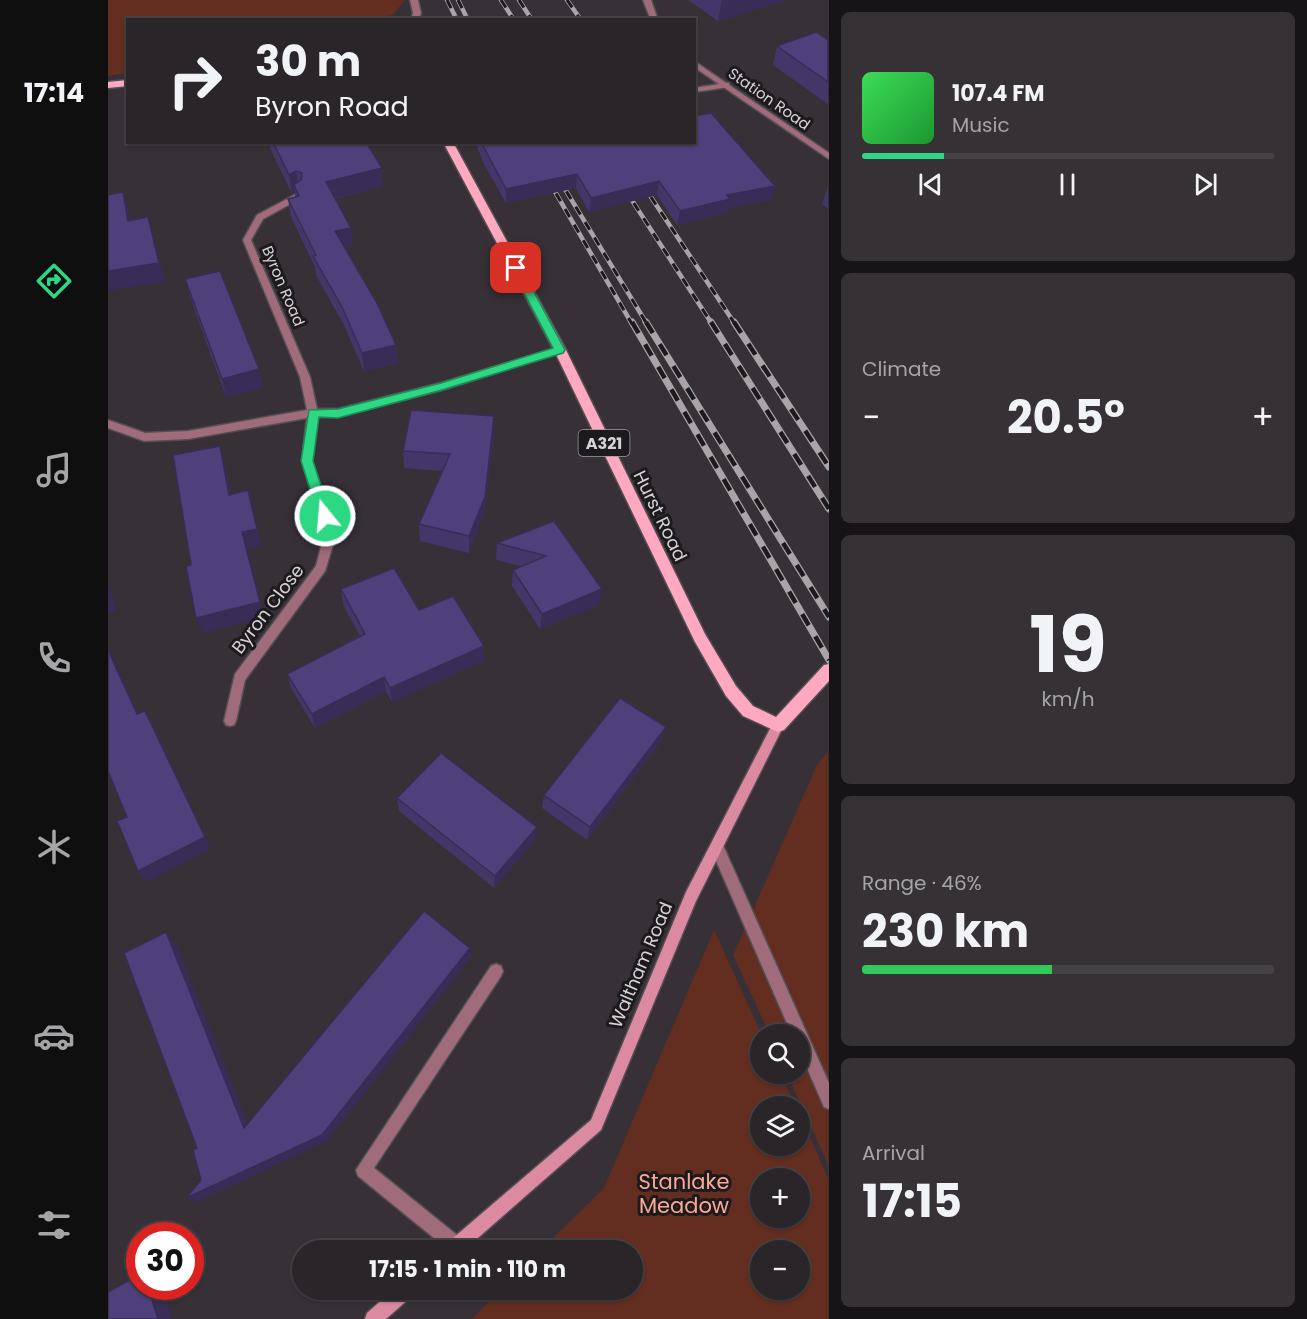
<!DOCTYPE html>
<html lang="en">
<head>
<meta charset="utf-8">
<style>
	body { margin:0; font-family:Poppins,sans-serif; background:#353135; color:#f1f3f6; height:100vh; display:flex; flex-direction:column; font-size:22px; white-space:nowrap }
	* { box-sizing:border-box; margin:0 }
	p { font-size:20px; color:#a5a5a8 }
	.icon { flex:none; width:33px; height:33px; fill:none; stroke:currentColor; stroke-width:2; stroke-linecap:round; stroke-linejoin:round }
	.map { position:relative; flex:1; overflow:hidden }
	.details { display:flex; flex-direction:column; gap:12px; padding:12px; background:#171417; width:478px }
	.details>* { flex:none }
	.hud { position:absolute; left:18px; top:18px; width:570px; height:126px; border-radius:0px; box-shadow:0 2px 4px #0004,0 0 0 2px #454246; background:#292529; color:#f1f3f6; overflow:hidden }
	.fabs { position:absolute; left:642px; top:1024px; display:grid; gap:12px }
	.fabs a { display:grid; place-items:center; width:60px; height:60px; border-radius:50%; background:#292529; box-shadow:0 2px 4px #0004,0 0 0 2px #454246; font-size:30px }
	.speed { position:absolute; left:18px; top:1222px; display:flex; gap:12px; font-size:30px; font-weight:700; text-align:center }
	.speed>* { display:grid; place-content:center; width:78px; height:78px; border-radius:50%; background:#292529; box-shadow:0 2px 4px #0004,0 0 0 2px #454246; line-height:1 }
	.speed .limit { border:9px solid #d22; background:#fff; color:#111 }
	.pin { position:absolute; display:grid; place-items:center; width:51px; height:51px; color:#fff; margin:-26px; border-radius:12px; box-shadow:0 3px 9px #0006 }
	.me { position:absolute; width:66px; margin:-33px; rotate:343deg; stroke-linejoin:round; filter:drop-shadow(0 0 4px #0008) }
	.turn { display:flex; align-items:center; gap:21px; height:126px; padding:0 30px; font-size:27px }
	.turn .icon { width:78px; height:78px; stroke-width:2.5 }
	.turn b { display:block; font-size:42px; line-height:51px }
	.big { font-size:45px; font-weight:700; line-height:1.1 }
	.details .card { flex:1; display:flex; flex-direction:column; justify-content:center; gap:9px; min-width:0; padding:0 21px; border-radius:9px; background:#353135 }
	.details .dial { align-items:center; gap:0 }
	.dial b { font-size:78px; line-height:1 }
	.song { display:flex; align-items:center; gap:18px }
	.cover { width:72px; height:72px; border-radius:9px; background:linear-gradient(135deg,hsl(130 70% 55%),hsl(130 70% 35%)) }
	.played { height:6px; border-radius:3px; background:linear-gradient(90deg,#2cd884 20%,#454246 20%) }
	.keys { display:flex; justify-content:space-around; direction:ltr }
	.heat { display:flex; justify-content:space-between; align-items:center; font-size:33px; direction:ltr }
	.charge { height:9px; border-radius:4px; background:linear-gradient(90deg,#34c759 46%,#454246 0) }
	.trip { position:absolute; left:184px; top:1240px; width:351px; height:60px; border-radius:30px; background:#292529; box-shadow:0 2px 4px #0004,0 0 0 2px #454246; font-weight:700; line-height:60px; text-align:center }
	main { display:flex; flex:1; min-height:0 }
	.menu { display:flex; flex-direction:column; width:108px; justify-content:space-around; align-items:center; background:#100f10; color:#a5a5a8 }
	.menu .icon { width:42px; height:42px }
	.menu .current { color:#2cd884 }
	.menu b { font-size:27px; color:#f1f3f6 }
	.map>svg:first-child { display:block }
	.green { fill:#632d1f; fill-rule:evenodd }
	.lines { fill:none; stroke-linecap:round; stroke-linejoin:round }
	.service-casing { stroke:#544e53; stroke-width:3 }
	.minor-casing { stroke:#544e53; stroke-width:3 }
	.secondary-casing { stroke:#544e53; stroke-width:3 }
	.primary-casing { stroke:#544e53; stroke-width:3 }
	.service { fill:#a06b7a; fill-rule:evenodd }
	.minor { fill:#a06b7a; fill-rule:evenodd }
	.secondary { fill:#dc89a2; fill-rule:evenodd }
	.primary { fill:#ffa8c1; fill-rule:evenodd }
	.rail-far1-casing { stroke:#a8a4a7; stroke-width:4.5 }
	.rail-casing { stroke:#a8a4a7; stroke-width:7 }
	.rail-far1 { stroke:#1d1a1d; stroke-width:3; stroke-dasharray:9; stroke-linecap:butt }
	.rail { stroke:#1d1a1d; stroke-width:4.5; stroke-dasharray:13; stroke-linecap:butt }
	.wall { fill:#43376a }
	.shaded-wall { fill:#372d56 }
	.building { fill:#4e407b; stroke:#372d56; stroke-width:1.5 }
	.route { fill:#2cd884; stroke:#1d8c56; stroke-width:1.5 }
	.labels { text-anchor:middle; stroke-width:6; stroke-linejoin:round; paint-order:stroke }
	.far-street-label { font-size:15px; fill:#d6d2d5; stroke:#1d1a1d }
	.shield { fill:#1d1a1d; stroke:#9e9b9e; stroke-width:1.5 }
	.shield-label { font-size:16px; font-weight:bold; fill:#d6d2d5 }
	.street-label { font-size:18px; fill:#d6d2d5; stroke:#1d1a1d }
	.near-park-label { font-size:21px; fill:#faa994; stroke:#1d1a1d }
</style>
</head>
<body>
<main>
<nav class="menu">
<b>17:14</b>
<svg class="icon current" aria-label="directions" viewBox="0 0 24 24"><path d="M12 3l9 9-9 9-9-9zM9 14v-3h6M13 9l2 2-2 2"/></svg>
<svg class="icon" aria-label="music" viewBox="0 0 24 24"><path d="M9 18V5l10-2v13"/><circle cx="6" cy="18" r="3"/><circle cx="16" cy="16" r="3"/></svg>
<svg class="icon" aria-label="phone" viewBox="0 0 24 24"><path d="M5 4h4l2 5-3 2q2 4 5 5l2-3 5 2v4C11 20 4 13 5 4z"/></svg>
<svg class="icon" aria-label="climate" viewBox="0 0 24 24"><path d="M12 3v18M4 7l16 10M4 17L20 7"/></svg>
<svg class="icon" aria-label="car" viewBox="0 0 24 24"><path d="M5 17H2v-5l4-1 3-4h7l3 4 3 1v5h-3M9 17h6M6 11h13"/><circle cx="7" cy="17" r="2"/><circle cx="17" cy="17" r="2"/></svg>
<svg class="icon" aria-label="filters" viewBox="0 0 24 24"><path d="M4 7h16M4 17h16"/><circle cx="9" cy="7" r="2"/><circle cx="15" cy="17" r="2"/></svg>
</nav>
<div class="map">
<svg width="721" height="1319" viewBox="0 0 721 1319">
	<rect width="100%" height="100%" fill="#373137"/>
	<!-- green -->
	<g class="green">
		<path d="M0 0H296V1L285 15 268 19 20 20 19 73 0 76Z"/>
		<path d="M720 752V1164L679 1074H692V1035H662L625 955 709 765Z"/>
		<path d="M606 930 654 1035 652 1074H672L688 1107H652V1146H692V1115L720 1178V1319H364L393 1290H525V1251H432L496 1188ZM652 1179H692V1218H652ZM652 1251H692V1290H652Z"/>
	</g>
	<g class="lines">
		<!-- service casing -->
		<g class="service-casing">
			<g id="service">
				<path d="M618 83H621V87L586 92V88Z"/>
				<path d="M609 841 614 843 721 1083V1109L716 1107 692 1052V1035H684L602 847 604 843Z"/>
			</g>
		</g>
		<!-- minor casing -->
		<g class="minor-casing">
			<g id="minor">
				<path d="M302 0H310L313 13 311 20H303L305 13Z"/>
				<path d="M535 0H543L550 20H543Z"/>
				<path d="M586 61 721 153V159L586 67Z"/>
				<path d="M192 192 195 193V197L155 219 143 240 202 377 209 409H230L333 383 452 347 457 350 455 352 334 390 230 417H210L204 461 228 535 217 571 137 680 128 721 126 725 122 726 118 725 116 721 127 674 208 566 216 535 194 461 199 418 80 439 36 441 0 428V420L37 433 80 431 199 410 192 377 135 240 149 215Z"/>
				<path d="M388 964 393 966 395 971 393 976 266 1168 355 1240 357 1246 355 1251H342L250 1176 248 1170 383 966Z"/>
			</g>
		</g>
		<!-- secondary casing -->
		<g class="secondary-casing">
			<g id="secondary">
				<path d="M670 720 674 721 676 725 588 901 493 1130 355 1251H335L337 1245 483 1120 578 892 666 721Z"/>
				<path d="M285 1290H306L304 1296 278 1319H257L259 1313Z"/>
			</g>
		</g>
		<!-- primary casing -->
		<g class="primary-casing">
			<g id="primary">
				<path d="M20 80V86L0 88V82Z"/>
				<path d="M335 142H345L458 350 597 634 628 686 645 706 668 717 716 665 721 664V681L676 730 670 732 635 716 618 696 587 642 446 350Z"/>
			</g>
		</g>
		<!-- service -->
		<use href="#service" class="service"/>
		<!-- minor -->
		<use href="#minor" class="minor"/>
		<!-- secondary -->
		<use href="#secondary" class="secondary"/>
		<!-- primary -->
		<use href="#primary" class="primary"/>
		<!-- rail-far1 casing -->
		<g class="rail-far1-casing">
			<g id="rail-far1">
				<path d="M339 0 349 20"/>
				<path d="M350 0 360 20"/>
				<path d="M393 0 406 20"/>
				<path d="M411 0 424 20"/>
				<path d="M459 0 473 20"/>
				<path d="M449 176 539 324"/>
				<path d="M439 178 524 324"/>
				<path d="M533 182 627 324"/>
				<path d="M516 188 604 324"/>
			</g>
		</g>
		<!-- rail casing -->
		<g class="rail-casing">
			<g id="rail">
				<path d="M524 322 721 660"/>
				<path d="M538 322 721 617"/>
				<path d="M603 322 721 509"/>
				<path d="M626 322 721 467"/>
			</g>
		</g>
		<!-- rail-far1 -->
		<use href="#rail-far1" class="rail-far1"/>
		<!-- rail -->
		<use href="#rail" class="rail"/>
	</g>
	<!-- wall -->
	<g class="wall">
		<path d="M580 0H678L610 21Z"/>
		<path d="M720 40V104L665 65 669 46Z"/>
		<path d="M161 142H258L275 186 227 199 245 246 237 248 288 345 290 363 256 371 236 325 208 275 207 267 183 217 180 199 187 197V192L184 194 162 148Z"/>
		<path d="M367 142H586L667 186 663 200 620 208 619 213 569 225 549 195 481 212 468 188 398 203 376 164Z"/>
		<path d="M720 185V209L714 204Z"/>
		<path d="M77 279 155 387 118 397 82 297Z"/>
		<path d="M386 416V434L376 514 361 553 312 541 311 524 334 471 296 468 295 451Z"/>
		<path d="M446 521 491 605 432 629 404 586 405 570 413 566 388 560 389 543Z"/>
		<path d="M233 589 311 610 376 646V661L284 702 278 691 207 728 183 688 179 674 252 636 235 605Z"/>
		<path d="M553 741 479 840 434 808 436 795Z"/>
		<path d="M289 798 428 839 386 888 291 811Z"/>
	</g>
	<!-- shaded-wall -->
	<g class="shaded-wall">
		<path d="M614 0H678L610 21Z"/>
		<path d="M274 168 275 186 221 200 218 182Z"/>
		<path d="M188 171 191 190 186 185 187 192 184 194 181 175Z"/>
		<path d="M469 174 468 188 398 203V189Z"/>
		<path d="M551 181 549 195 481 212 483 198Z"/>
		<path d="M667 186 663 200 620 208 619 213 569 225 572 211 619 195Z"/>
		<path d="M15 192 21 211 26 240 20 221Z"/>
		<path d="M40 217 57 282 0 291V271Z"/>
		<path d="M243 228 245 246 229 250 227 231Z"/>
		<path d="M288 345 290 363 256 371 254 353Z"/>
		<path d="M151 369 155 387 118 397 114 379Z"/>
		<path d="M386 416V434L376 514 361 553V536Z"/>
		<path d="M112 446 117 463 126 512 121 495Z"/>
		<path d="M140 490 154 545 139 548 156 618 95 633 88 618 134 532Z"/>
		<path d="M0 585 9 611 0 614Z"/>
		<path d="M494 589 491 605 432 629 434 614Z"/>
		<path d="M0 646 37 729 29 714 0 650Z"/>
		<path d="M376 646V661L284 702 282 688Z"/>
		<path d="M276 677 278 691 207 728 204 714Z"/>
		<path d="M37 711 45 725 103 849 38 882 30 871Z"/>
		<path d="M558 727 553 741 479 840 482 827Z"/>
		<path d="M429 827 428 839 386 888 387 876Z"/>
		<path d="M58 932 68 944 144 1134 136 1128Z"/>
		<path d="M362 948V959L219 1141 89 1202 78 1198Z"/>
		<path d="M40 1287H54L64 1319H50Z"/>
	</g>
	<!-- building -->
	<g class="building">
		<path d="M708 32 720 40V82L669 46Z"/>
		<path d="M603 113 667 186 619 195 622 199 572 211 551 181 483 198 469 174 398 189 373 142H586V116Z"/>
		<path d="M165 142H258L274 168 218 182 243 228 227 231 269 303 288 345 254 353 234 307 205 256 208 255 180 199 191 196 186 185 193 180 194 173 188 171 181 175Z"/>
		<path d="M15 192 20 221 40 217 51 263 0 271V195Z"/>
		<path d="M112 271 151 369 114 379 77 279Z"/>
		<path d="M303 410 386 416 377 497 361 536 311 524 342 454 295 451Z"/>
		<path d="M112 446 121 495 140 490 149 529 134 532 152 602 88 618 78 566 83 565 65 455Z"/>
		<path d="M446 521 494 589 434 614 405 570 438 556 389 543Z"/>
		<path d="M286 568 311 610 345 596 376 646 282 688 276 677 204 714 179 674 257 634 233 589Z"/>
		<path d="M0 650 29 714 37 711 97 837 30 871 9 821 19 817 0 771Z"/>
		<path d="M512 698 558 727 482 827 436 795Z"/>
		<path d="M333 753 429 827 387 876 289 798Z"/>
		<path d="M316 911 362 948 214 1135 78 1198 93 1180 85 1150 89 1148 16 953 58 932 136 1128Z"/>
		<path d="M32 1274V1287H40L50 1319H0V1292Z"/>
	</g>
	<!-- route -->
	<path class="route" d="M408 265 413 268 457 350 455 353 334 390 230 418 211 417 205 461 223 516 217 521 212 520 193 461 201 410 230 409 333 383 445 348 403 268Z"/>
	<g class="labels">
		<!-- far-street labels -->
		<g class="far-street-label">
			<text transform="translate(661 99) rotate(35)" y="5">Station Road</text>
			<text transform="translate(175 286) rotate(67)" y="5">Byron Road</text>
		</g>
		<!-- shield labels -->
		<rect class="shield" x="470.5" y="430" width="51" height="26" rx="4.5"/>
		<g class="shield-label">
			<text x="496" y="449">A321</text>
		</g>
		<!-- street labels -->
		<g class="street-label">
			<text transform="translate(552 516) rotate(64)" y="6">Hurst Road</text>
			<text transform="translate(160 609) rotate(-53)" y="6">Byron Close</text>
			<text transform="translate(533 965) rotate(-67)" y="6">Waltham Road</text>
		</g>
		<!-- near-park labels -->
		<g class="near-park-label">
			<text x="576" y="1189">Stanlake<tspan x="576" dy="24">Meadow</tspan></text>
		</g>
	</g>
</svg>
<div class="fabs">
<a><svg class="icon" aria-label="search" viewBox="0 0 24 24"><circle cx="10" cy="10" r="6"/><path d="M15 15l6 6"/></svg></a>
<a><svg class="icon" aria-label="layers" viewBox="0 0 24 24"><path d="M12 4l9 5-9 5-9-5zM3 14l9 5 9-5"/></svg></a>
<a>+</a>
<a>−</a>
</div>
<div class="speed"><div class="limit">30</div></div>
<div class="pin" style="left:408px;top:268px;background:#d93025"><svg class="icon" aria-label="arrive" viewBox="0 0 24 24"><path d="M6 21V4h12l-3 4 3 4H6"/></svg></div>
<svg class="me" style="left:217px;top:516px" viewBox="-20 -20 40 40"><circle r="17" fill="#2cd884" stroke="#fff" stroke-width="3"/><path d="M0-11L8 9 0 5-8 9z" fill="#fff"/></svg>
<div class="trip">17:15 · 1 min · 110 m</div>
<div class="hud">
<div class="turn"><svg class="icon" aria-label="right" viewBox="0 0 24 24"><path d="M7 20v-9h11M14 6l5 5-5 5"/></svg><div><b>30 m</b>Byron Road</div></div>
</div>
</div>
<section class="details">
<div class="card">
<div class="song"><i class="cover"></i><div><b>107.4 FM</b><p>Music</p></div></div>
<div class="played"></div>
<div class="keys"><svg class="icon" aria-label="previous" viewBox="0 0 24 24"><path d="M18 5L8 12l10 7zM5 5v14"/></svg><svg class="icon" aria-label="pause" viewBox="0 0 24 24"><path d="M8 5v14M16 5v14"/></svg><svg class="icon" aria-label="next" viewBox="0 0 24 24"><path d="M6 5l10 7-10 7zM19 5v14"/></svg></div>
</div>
<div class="card"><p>Climate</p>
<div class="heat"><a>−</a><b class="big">20.5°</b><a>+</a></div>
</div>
<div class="card dial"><b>19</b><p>km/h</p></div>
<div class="card"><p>Range · 46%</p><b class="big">230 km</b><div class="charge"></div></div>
<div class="card"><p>Arrival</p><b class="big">17:15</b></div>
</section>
</main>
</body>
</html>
